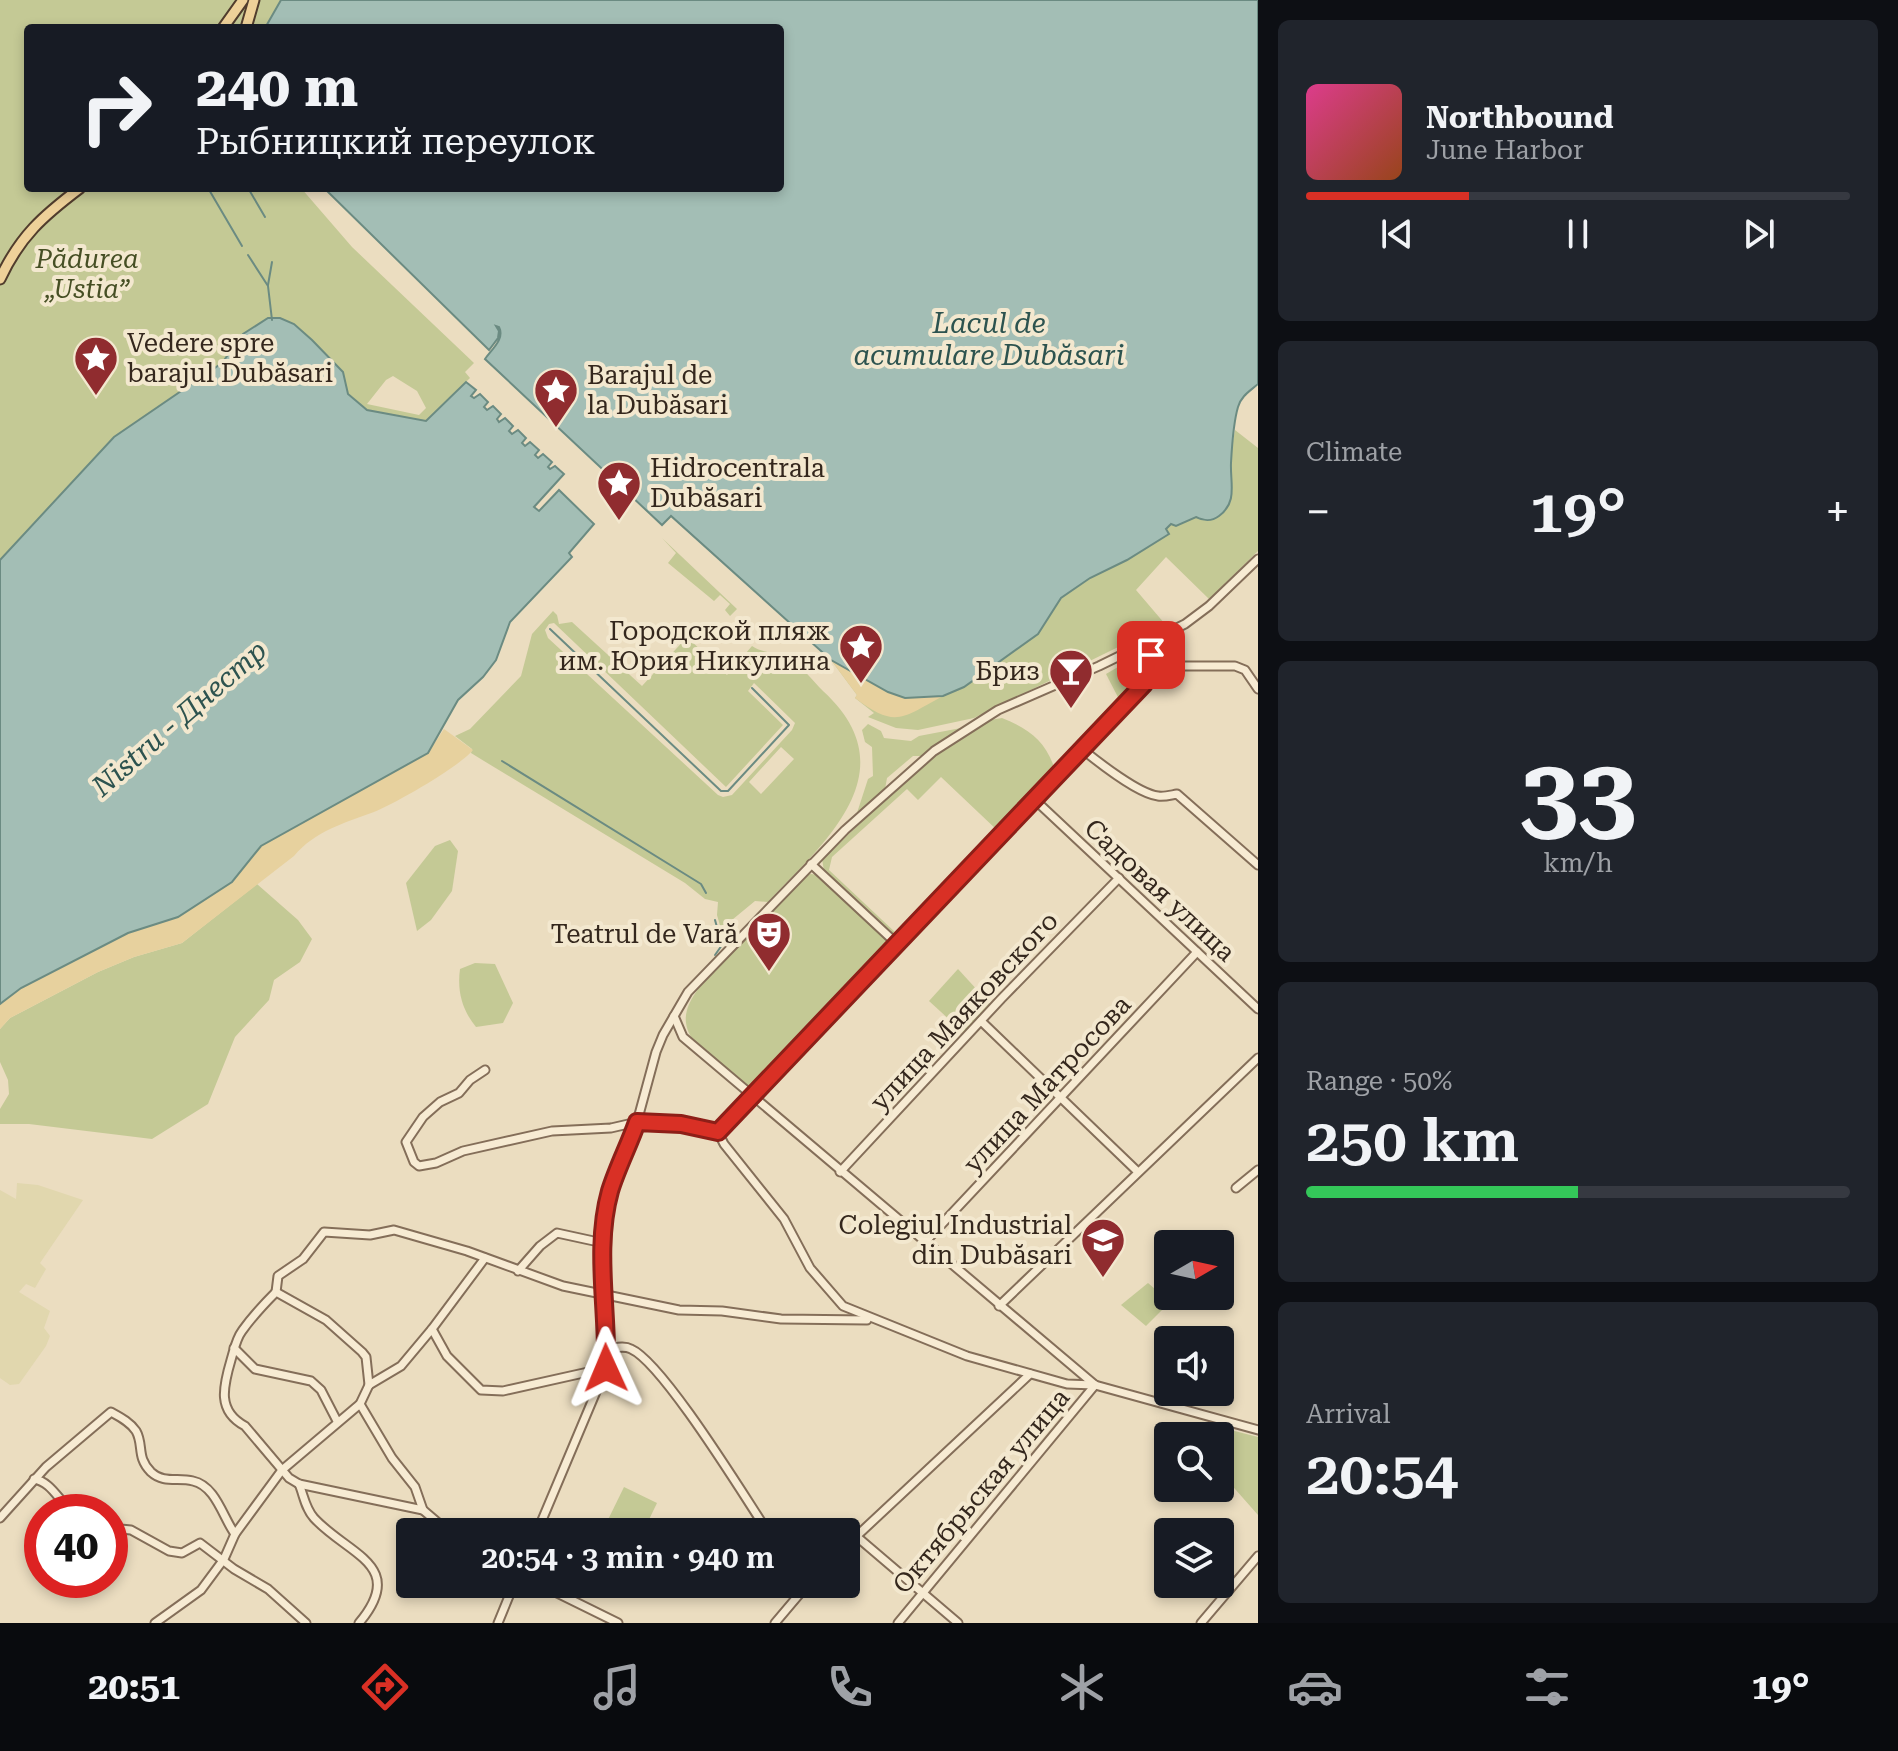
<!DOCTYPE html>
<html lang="en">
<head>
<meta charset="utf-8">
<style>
	body { margin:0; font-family:"Roboto Serif",serif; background:#20242c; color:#f1f3f6; height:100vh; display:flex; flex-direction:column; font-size:30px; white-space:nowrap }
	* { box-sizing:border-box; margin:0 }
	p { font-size:26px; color:#9ea1a6 }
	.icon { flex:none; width:44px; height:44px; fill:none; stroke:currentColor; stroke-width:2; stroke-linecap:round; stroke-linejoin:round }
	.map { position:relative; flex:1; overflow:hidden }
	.sheet { display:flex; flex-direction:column; gap:20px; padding:20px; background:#0d0f14; width:640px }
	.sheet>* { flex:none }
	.banner { position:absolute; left:24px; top:24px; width:760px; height:168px; border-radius:8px; box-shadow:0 4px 12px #0003; background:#171b24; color:#f1f3f6; overflow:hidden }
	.needle { width:52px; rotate:81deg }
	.fabs { position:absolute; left:1154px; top:1230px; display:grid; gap:16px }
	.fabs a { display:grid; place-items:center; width:80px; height:80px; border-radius:8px; background:#171b24; box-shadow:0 4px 12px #0003; font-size:40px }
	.speed { position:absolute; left:24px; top:1494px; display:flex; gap:16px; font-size:40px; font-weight:700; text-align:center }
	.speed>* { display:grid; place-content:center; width:104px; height:104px; border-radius:50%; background:#171b24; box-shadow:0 4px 12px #0003; line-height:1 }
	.speed .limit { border:12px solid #d22; background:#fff; color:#111 }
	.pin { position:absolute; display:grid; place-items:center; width:68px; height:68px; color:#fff; margin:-34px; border-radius:16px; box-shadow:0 4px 12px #0006 }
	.me { position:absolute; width:88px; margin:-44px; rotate:359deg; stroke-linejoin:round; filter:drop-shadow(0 0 6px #0008) }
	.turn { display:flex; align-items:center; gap:28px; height:168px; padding:0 40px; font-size:36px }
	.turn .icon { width:104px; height:104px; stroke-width:2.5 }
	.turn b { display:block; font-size:56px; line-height:68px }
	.big { font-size:60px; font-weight:600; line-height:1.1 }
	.sheet .widget { flex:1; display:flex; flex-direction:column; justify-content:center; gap:12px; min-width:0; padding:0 28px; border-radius:12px; background:#20242c }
	.sheet .dial { align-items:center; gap:0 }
	.dial b { font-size:104px; line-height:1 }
	.song { display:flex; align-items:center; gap:24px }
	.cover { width:96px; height:96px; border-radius:12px; background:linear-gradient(135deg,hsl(330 70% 55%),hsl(20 70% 35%)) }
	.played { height:8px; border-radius:4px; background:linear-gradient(90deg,#d93025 30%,#363941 30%) }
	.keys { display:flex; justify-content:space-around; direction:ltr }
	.heat { display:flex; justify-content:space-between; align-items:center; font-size:44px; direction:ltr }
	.charge { height:12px; border-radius:6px; background:linear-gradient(90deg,#34c759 50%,#363941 0) }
	.trip { position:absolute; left:396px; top:1518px; width:464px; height:80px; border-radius:8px; background:#171b24; box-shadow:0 4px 12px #0003; font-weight:600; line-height:80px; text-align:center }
	.dock { display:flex; height:128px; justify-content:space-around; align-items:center; background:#090b0e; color:#9ea1a6 }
	.dock .icon { width:56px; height:56px }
	.dock .selected { color:#d93025 }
	.dock b { font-size:36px; color:#f1f3f6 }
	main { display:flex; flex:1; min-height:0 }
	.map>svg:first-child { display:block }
	.farmland { fill:#e1d7ae }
	.green { fill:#c4c995; fill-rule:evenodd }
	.sand { fill:#e7d19e }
	.water { fill:#a3beb5; stroke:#6b8b82; stroke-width:2 }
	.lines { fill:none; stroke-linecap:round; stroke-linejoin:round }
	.stream { stroke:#6b8b82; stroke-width:2 }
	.minor-casing { stroke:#846e59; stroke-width:11 }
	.major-casing { stroke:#513d2d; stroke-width:13 }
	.minor { stroke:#f7ebd3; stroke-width:7 }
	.major { stroke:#eed199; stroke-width:9 }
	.route-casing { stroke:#8d1f18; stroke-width:20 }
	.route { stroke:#d93025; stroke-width:14 }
	.labels { text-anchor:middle; stroke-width:8; stroke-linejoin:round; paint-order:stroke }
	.park-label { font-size:26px; font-style:italic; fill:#464f24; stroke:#f3e8cf }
	.poi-label { font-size:26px; fill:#34271d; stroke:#f3e8cf; text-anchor:end }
	.street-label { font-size:26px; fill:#34271d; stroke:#f3e8cf }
	.water-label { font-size:28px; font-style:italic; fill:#2d534f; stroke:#f3e8cf }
</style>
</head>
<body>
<main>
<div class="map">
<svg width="1258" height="1623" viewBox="0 0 1258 1623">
	<rect width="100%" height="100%" fill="#ebddc0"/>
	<!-- farmland -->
	<path class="farmland" d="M17 1183 38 1185 83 1200 40 1263 46 1269 35 1288 26 1284 19 1292 50 1311 44 1328 50 1336 46 1346 19 1384 10 1385 0 1378V1190L16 1199Z"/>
	<!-- green -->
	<g class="green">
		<path d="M0 0H281L265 28H28V188H301L352 247 474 363 465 372 470 378 426 421 367 410 365 408 0 808ZM393 376 417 391 426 408 419 415 367 404 386 380Z"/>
		<path d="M1235 430 1258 448V551L1209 599 1166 557 1136 590 1165 624 974 718 918 730 896 728 868 717 874 713 855 698 857 695 831 660 964 687 1038 634 1060 598 1090 578 1127 560 1169 534 1165 529 1171 524 1176 526 1196 517 1204 520 1220 516Z"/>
		<path d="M662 538 737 609 730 616 725 610 730 604 720 595 714 601 668 563 676 553Z"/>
		<path d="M553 611 557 615 559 624 572 622 642 686 687 637 727 675 752 646C763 654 776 651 787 657 800 664 812 680 823 691 910 771 825 842 768 902L755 901 721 929 717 915 718 902 705 899 685 883 484 761 471 753 472 749 455 736 470 729 521 676 532 634ZM554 623 726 787 783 725 748 691 754 683 795 723 792 730 732 795 723 797 718 795 548 638 545 630 549 624ZM781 747 794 759 761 794 749 782Z"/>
		<path d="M1139 659 1150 665 1149 673 1142 683 1121 703 1106 674 1130 660Z"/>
		<path d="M1002 718C1029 729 1046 741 1055 770L998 831 941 777 918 800 907 789 832 857 829 870 897 934 893 935 824 871 822 859 932 756 990 720Z"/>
		<path d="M868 724 881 731 884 738 911 741 919 736 961 728 921 756H913L887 778 885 789 856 816 868 779 873 776 872 747 865 742 862 730Z"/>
		<path d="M450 840 458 851 452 891 431 920 417 931 406 883 435 846Z"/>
		<path d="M811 874 818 875 887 940 888 948 757 1089H751L693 1040C680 1021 686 1005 699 988L805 875Z"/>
		<path d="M257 884 298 920 312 939 300 962 274 980 269 1000 235 1037 208 1104 152 1139 29 1124H0V1109L9 1094 8 1080 0 1062V1029L10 1018 98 972 134 957 182 943Z"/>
		<path d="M475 963 495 964 513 1003 503 1023 476 1027C462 1010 457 991 460 969Z"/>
		<path d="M958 969 990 1004 964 1033 929 1001Z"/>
		<path d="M1148 1283 1170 1302 1146 1326 1121 1305Z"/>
		<path d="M1219 1427 1258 1437V1515L1220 1472V1436H1212Z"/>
		<path d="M624 1487 657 1503 643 1532H602Z"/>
	</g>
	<!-- sand -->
	<g class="sand">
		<path d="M831 660 888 692 905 698 943 696C902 718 896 729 855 698L857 695Z"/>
		<path d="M444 729 473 750C459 767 396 803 374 812 344 823 315 831 294 856L182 943 134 957 98 972 10 1018 0 1029V1004L21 988 128 933 178 917 232 882 261 846 428 753Z"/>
	</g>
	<!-- water -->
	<g class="water">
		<path d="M281 0H1258V384C1250 391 1241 396 1238 407 1233 424 1232 445 1231 463 1230 483 1238 502 1219 516 1211 522 1204 521 1196 517L1176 526 1171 524 1166 529 1169 534 1127 560 1090 578 1061 598 1038 634 964 687 943 696 905 698 888 692 831 660 671 516 662 525 485 359C492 349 505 339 499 327L496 326 499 331 498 338 489 350 324 188H780V28H265Z"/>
		<path d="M268 318H280L294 324 312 340 343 372 348 394 367 410 426 421 466 382 476 390 471 396 474 398 480 394 488 402 484 407 487 410 493 406 501 414 497 419 499 422 505 418 513 426 509 431 512 434 518 430 526 438 522 443 525 446 530 442 539 450 535 455 538 458 543 454 552 462 548 467 550 469 555 466 564 474 534 507 539 511 559 490 594 524 569 553 572 557 510 622 496 660 483 677 458 700 428 753 261 846 232 882 178 917 128 933 21 988 0 1004V560L114 437 222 363 243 334Z"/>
	</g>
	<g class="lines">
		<!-- stream -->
		<g class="stream">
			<path d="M208 188 242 246"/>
			<path d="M248 188 265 217"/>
			<path d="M248 255 268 286 272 320"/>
			<path d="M268 285 272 262"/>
			<path d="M550 629 721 791H728L789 725 752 688"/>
			<path d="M502 761 701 884 706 893"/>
			<path d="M715 920 722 945 715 955"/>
		</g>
		<!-- minor casing -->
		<g class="minor-casing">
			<g id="minor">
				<path d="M1154 662 1184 666H1235L1245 670 1258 689"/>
				<path d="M1151 676 1175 667"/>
				<path d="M1082 749C1098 762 1139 794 1158 796 1164 797 1171 795 1177 794L1258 865"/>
				<path d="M1034 799 1258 1009"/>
				<path d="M811 864 897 944"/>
				<path d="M674 1016 683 1037 1095 1385 1258 1430"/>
				<path d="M981 1021 1138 1172"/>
				<path d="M485 1070 470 1080 459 1093 440 1102 423 1117 406 1142 414 1162 419 1166 436 1163 463 1151 552 1131 611 1128 637 1122H658L718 1132 724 1144 784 1219 810 1268 843 1306 967 1356 1067 1384 1095 1385"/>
				<path d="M718 1132 1151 676 1154 662 1145 643"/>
				<path d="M840 1172 1001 999 1119 878"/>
				<path d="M1236 1188 1258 1170"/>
				<path d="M925 1242 1197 952"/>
				<path d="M518 1271 540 1246 557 1233 603 1243"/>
				<path d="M276 1292 278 1276 303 1259 324 1232 370 1235 394 1230 467 1251 563 1286 679 1310 722 1311 781 1319 867 1320"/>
				<path d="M276 1292C264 1304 252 1317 242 1331 236 1339 234 1350 231 1360 223 1387 217 1411 245 1426L289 1478 299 1484 423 1510"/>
				<path d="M276 1292 326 1320 362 1352 366 1357 369 1385"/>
				<path d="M999 1306 1258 1058"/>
				<path d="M432 1329 447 1356 481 1390 503 1391 606 1368"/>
				<path d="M234 1348 255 1369 311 1381 321 1390 337 1421"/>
				<path d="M607 1349C615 1348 624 1345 631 1349 663 1363 744 1496 768 1532"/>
				<path d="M360 1404 392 1458 415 1487 423 1510 449 1532"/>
				<path d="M34 1479C52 1482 59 1502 73 1512"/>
				<path d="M299 1484C304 1496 305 1508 314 1518 348 1555 408 1565 359 1623"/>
				<path d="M0 1518 46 1467 111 1412C120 1417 130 1422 136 1431 144 1445 136 1457 151 1472 164 1484 178 1477 193 1481 216 1486 223 1518 235 1534"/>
				<path d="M110 1528 131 1530 169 1551 182 1553 200 1543 234 1569 268 1589 306 1623"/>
				<path d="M537 1532 606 1368 603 1243 611 1190 637 1122 656 1052 663 1035 688 992 845 830 934 751 998 710 1099 666 1185 624 1209 606 1258 559"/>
				<path d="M856 1536 958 1623"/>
				<path d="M846 1546 1030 1374"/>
				<path d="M539 1584 618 1623"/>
				<path d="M155 1623 201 1590 224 1559 235 1534 282 1470 360 1404 369 1385 401 1366 432 1329 485 1258"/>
				<path d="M498 1623 514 1584"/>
				<path d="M775 1623 808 1584"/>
				<path d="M898 1623 1095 1385"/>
				<path d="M1201 1623 1258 1556"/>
			</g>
		</g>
		<!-- major casing -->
		<g class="major-casing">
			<g id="major">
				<path d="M223 28 243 0"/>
				<path d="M246 28 254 0"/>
				<path d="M0 279C20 236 43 216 80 188"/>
			</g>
		</g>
		<!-- minor -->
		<use href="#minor" class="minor"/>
		<!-- major -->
		<use href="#major" class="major"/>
	</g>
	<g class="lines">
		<!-- route casing -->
		<g class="route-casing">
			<path id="route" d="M606 1368C608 1310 594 1248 610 1191 617 1168 629 1145 637 1122L681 1124 718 1132 1144 684 1154 669 1151 655"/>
		</g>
		<!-- route -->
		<use href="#route" class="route"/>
	</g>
	<!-- icons -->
	<defs>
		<g id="sight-pin" transform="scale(2.3)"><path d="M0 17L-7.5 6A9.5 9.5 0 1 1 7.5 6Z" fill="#902c2f" stroke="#f3e8cf"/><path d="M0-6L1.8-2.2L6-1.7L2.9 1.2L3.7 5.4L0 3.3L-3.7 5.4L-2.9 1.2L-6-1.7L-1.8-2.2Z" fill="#fff"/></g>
		<g id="bar-pin" transform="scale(2.3)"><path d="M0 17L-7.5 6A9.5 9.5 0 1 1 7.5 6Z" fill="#902c2f" stroke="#f3e8cf"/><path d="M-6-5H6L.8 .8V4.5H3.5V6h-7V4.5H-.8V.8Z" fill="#fff"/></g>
		<g id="theatre-pin" transform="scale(2.3)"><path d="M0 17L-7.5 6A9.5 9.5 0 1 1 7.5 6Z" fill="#902c2f" stroke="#f3e8cf"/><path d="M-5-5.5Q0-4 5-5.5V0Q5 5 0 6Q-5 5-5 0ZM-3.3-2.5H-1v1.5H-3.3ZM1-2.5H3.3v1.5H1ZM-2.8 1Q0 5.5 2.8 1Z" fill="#fff"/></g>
		<g id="university-pin" transform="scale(2.3)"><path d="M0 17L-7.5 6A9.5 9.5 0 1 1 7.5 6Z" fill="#902c2f" stroke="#f3e8cf"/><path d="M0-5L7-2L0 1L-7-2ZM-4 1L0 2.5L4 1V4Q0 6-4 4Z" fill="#fff"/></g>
	</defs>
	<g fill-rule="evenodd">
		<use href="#sight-pin" x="96" y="358"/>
		<use href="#sight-pin" x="556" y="390"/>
		<use href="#sight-pin" x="619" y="483"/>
		<use href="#sight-pin" x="861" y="646"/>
		<use href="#bar-pin" x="1071" y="671"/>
		<use href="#theatre-pin" x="769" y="934"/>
		<use href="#university-pin" x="1103" y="1240"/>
	</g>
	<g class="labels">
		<!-- park labels -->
		<g class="park-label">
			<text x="87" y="268">Pădurea<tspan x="87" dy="30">„Ustia”</tspan></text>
		</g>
		<!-- poi labels -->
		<g class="poi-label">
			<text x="127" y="352" text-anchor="start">Vedere spre<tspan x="127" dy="30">barajul Dubăsari</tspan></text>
			<text x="587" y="384" text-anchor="start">Barajul de<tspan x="587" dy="30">la Dubăsari</tspan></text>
			<text x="650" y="477" text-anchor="start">Hidrocentrala<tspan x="650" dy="30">Dubăsari</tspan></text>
			<text x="830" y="640">Городской пляж<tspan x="830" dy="30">им. Юрия Никулина</tspan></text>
			<text x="1040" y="680">Бриз</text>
			<text x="738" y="943">Teatrul de Vară</text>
			<text x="1072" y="1234">Colegiul Industrial<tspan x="1072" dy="30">din Dubăsari</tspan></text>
		</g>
		<!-- street labels -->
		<g class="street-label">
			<text transform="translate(1160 890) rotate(43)" y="9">Садовая улица</text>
			<text transform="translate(964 1011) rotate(-47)" y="9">улица Маяковского</text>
			<text transform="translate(1047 1084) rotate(-47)" y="9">улица Матросова</text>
			<text transform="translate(981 1491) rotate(-50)" y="9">Октябрьская улица</text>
		</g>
		<!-- water labels -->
		<g class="water-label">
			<text x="989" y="333">Lacul de<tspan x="989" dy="32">acumulare Dubăsari</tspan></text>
			<text transform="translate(179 718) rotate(-41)" y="10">Nistru - Днестр</text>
		</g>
	</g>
</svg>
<div class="fabs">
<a><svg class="needle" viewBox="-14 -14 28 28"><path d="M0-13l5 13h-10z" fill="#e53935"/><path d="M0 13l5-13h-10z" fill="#9ea1a6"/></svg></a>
<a><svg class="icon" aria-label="sound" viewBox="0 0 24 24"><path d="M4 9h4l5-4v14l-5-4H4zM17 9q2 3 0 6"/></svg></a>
<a><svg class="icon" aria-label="search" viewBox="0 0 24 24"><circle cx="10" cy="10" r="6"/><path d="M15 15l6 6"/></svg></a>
<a><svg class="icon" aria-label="layers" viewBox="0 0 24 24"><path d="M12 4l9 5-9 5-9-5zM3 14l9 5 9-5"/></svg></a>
</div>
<div class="speed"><div class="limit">40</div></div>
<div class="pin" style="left:1151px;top:655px;background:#d93025"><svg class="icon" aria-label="arrive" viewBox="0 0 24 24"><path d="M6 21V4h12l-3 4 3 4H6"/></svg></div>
<svg class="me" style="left:606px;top:1368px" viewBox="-20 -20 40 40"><path d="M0-17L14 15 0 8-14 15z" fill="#d93025" stroke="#fff" stroke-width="4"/></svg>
<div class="trip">20:54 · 3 min · 940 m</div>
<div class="banner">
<div class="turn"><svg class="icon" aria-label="right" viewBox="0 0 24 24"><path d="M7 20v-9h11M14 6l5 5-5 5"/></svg><div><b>240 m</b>Рыбницкий переулок</div></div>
</div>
</div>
<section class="sheet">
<div class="widget">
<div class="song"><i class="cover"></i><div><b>Northbound</b><p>June Harbor</p></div></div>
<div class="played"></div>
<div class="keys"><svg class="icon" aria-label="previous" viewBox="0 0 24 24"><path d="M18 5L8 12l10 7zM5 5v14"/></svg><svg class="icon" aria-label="pause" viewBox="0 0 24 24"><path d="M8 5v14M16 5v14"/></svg><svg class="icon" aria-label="next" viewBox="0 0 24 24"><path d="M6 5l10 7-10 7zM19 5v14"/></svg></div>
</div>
<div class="widget"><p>Climate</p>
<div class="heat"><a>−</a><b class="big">19°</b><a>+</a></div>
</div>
<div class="widget dial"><b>33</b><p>km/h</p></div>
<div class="widget"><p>Range · 50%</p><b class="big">250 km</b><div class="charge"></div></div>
<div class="widget"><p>Arrival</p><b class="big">20:54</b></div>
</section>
</main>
<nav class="dock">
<b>20:51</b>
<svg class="icon selected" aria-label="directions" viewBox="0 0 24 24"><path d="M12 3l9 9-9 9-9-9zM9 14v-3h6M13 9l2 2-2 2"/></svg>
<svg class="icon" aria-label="music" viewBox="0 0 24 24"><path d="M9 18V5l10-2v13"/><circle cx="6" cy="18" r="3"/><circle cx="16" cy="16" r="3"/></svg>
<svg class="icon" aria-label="phone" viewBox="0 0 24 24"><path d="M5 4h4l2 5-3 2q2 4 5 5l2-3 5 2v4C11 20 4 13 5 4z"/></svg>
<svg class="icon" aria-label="climate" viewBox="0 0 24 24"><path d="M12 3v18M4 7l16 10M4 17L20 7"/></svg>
<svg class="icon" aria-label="car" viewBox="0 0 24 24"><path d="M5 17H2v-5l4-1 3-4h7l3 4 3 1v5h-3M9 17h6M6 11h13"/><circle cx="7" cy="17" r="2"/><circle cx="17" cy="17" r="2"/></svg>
<svg class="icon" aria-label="filters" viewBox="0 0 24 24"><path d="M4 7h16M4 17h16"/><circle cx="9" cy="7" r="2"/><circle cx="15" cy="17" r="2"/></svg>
<b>19°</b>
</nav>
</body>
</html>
